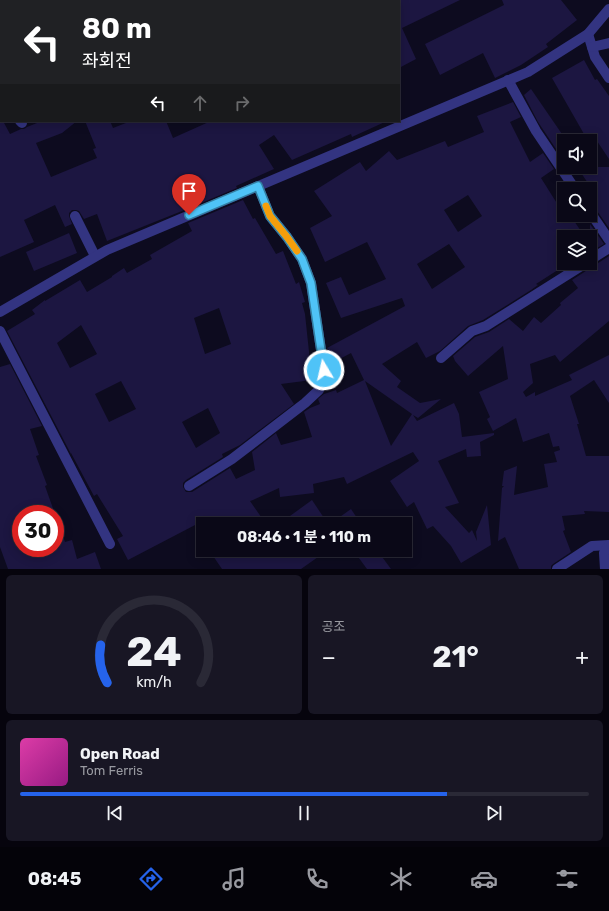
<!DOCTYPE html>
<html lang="ko">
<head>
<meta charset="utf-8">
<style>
	body { margin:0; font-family:Rubik,"Noto Sans KR",sans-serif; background:#181624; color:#f1f3f6; height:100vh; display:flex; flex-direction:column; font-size:15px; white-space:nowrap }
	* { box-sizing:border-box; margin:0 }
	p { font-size:13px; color:#999aa1 }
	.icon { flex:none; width:22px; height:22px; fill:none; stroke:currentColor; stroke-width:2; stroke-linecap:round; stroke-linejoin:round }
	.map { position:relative; height:569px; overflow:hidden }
	.panel { display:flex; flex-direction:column; gap:6px; padding:6px; background:#06040d; flex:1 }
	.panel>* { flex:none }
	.hud { position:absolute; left:0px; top:0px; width:400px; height:122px; box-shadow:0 2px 10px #0003,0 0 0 1px #2a2936; background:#202124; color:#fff; overflow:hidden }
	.controls { position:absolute; left:557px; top:134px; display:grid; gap:8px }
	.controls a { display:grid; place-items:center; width:40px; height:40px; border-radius:0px; background:#0a0817; box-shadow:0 2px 10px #0003,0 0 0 1px #2a2936; font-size:20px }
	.speed { position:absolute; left:12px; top:505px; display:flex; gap:8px; font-size:20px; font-weight:700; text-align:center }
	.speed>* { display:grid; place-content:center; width:52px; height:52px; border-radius:50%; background:#0a0817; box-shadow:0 2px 10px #0003,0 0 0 1px #2a2936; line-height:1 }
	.speed .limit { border:6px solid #d22; background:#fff; color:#111 }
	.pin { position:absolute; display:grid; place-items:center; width:34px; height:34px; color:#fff; margin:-41px -17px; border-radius:50% 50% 50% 0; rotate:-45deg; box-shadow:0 0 4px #0007 }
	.pin .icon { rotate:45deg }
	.me { position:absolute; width:44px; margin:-22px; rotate:351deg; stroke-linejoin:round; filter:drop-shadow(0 0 3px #0008) }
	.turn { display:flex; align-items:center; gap:14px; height:84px; padding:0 16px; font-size:18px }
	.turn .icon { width:52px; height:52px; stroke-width:2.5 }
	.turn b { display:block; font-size:28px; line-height:34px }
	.lanes { display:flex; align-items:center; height:38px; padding:0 16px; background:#0003; justify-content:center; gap:20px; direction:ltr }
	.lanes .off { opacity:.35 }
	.big { font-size:30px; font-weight:700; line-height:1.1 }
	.panel .tile { flex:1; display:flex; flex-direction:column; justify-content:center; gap:6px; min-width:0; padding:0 14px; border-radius:6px; background:#181624 }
	.panel .dial { align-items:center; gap:0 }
	.dial svg { height:104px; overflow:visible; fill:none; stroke:#2a2936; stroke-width:7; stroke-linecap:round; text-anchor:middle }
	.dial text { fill:#f1f3f6; stroke:none }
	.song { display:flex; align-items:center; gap:12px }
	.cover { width:48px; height:48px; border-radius:6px; background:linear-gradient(135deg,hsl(320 70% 55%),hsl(310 70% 35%)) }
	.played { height:4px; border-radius:2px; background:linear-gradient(90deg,#2563eb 75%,#2a2936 75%) }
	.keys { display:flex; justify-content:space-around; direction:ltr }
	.heat { display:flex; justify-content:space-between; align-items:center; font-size:22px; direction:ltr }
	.panel .tiles { flex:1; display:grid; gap:6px; grid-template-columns:1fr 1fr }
	.tile:last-child { grid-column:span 2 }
	.trip { position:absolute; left:196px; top:517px; width:216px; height:40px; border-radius:0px; background:#0a0817; box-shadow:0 2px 10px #0003,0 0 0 1px #2a2936; font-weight:700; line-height:40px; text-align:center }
	.tab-bar { display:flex; height:64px; justify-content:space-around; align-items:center; background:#040309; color:#999aa1 }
	.tab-bar .icon { width:28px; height:28px }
	.tab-bar .on { color:#2563eb }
	.tab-bar b { font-size:18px; color:#f1f3f6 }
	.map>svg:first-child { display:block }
	.building { fill:#1c1641; fill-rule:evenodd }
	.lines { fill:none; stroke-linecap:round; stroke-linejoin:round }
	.minor { stroke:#333481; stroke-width:10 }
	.route-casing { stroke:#337fa1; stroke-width:10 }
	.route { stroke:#4fc3f7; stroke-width:7 }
	.slow { stroke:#f59e0b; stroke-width:7 }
</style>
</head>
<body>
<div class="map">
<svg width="609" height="569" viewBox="0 0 609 569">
	<rect width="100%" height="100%" fill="#0d0b1f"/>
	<!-- building -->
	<g class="building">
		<path d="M399 0H460L402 28 416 59 399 68Z"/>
		<path d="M502 0H561L577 20 546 44 548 47 521 65 495 78 483 53 440 75 425 44 504 5Z"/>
		<path d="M584 60 595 80 597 79 609 96V159L597 141H588L552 78Z"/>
		<path d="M531 89 564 137V161L538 122 524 95Z"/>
		<path d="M513 102 521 117 510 122 530 162 543 153 554 169 541 178 558 205 561 203 564 207V215H570L585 237H564V266L536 284 538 285 531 290 483 320 468 326 440 351 426 358 417 342 382 364 401 381 397 387 420 403 441 399 418 418 413 415 417 421 454 403 459 414 462 437 494 433V435L480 442 481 456 467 457 466 449 438 461 459 503 445 507 469 533 472 530 477 541 476 532 487 505 491 545 461 563 451 546 433 526 427 529 414 502 407 507 390 481 419 461 413 452 347 484 344 477 313 484 314 493 280 497 279 488 253 500 250 501 266 524H197L128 560 117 539 123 536 97 494 94 496 71 453V454L7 331 35 314 32 310 45 300V301L80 280 87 292 112 277V276L124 268 127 273 152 259 150 255 192 231 188 223 243 200 253 219 255 218 276 254 283 251 296 284 299 282 305 302 302 303 305 314 312 380 281 384 294 404 240 445 222 454 223 457 186 480 183 483V487L186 492H192L230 468 236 479 255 470 252 452 276 433 281 445 312 437 304 412 310 408 320 404 318 399 324 394 336 390 337 393 364 380 351 353 334 362 327 348 405 306 402 298 341 318 326 283 341 277 349 295 386 279 367 242 325 262 310 228 332 216 314 191 360 162 366 171 389 151 397 160 445 141 448 147 484 132 477 116ZM468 195 482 216 458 232 444 210ZM449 244 465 267 432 289 417 264ZM219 308 231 344 205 354 194 318ZM81 325 97 354 70 368 57 343ZM121 381 136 409 109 422 95 394ZM365 381 412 414 391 446ZM208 408 220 433 196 448 182 422Z"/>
		<path d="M0 115 1 121H3L10 134 21 129H24L27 127 42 121H77L62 133 36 143 51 177 97 158 93 149 96 148 85 121H110L113 128 131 121H166L173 138 211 121H387L352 137 351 134 292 160 274 135 259 145 274 169 236 186 237 188 182 211 107 241 97 214 84 219 79 211 76 210H72L69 213V216L72 224 65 227 55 205 24 220 34 242 0 257Z"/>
		<path d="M577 167H609V228L595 208 593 206H590V186Z"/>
		<path d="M590 224 604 244 590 252Z"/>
		<path d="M69 233 77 253 34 271 26 252Z"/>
		<path d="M609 256V321L560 362 555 355 530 364 533 383 523 392 526 397 535 392V396L572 380 569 375 609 355V403L594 380 570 396 579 424H577L586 456H609V512L584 511 585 514 562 516 565 530 563 531 571 552 553 564 551 566V569H519L505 537 498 541 502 488 504 486H502L504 471 517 466 514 495 548 487 544 464 557 462 554 452 560 450 559 446 553 447 549 433 523 442 516 418 493 431 487 419 490 417 479 392 508 379 503 346 468 376 455 361 453 356 475 337 489 332 509 319 523 331 534 317 541 323 561 305 560 303 578 288 572 280Z"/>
		<path d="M10 364 42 426 30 429 39 455 36 456 47 485 45 486 55 514H21V548H55V518H57L65 542 72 540 77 559 95 552 101 569H8L0 547V367Z"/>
		<path d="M312 500 328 524H279Z"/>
		<path d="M351 509 361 524H330Z"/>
		<path d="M209 550H284L288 556 287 550H328L301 569H222Z"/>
		<path d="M353 550H377L391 569H367Z"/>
	</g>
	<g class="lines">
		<!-- minor -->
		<g class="minor">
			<path d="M164 0V1"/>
			<path d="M194 1 195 0"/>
			<path d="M588 34 595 57 609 78"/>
			<path d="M592 47 609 43"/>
			<path d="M508 80 536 131 575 189"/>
			<path d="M0 101 1 102"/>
			<path d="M20 121 22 123"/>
			<path d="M590 212 609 240"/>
			<path d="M75 216 95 256"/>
			<path d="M590 260 609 248"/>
			<path d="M0 312 107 250 528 72 588 34 609 9"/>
			<path d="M0 331 110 544"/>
			<path d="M441 358 472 331 486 326 586 263"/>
			<path d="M189 486 232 459 305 403 319 390 324 370 311 283 302 259 287 237 270 216 258 186"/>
			<path d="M557 569 592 546 609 545"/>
			<path d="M605 569 604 553 609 545"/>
		</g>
	</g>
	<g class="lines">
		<!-- route casing -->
		<g class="route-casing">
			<path id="route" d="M189 215 258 186 270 216 287 237 302 259 311 283 324 370"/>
		</g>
		<!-- route -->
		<use href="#route" class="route"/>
		<!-- slow -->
		<path class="slow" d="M266 206 270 216 287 237 297 251"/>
	</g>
</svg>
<div class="controls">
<a><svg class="icon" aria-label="sound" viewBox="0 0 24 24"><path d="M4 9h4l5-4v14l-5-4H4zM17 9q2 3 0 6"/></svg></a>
<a><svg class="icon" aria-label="search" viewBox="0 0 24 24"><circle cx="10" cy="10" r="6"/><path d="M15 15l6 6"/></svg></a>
<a><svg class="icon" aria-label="layers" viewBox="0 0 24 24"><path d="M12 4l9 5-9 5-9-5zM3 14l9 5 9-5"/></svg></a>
</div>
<div class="speed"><div class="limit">30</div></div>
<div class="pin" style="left:189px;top:215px;background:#d93025"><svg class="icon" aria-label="arrive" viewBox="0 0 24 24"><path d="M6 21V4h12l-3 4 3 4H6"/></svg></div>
<svg class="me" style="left:324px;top:370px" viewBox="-20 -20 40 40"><circle r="17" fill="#4fc3f7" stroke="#fff" stroke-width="3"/><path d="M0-11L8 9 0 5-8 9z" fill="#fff"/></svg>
<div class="trip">08:46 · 1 분 · 110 m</div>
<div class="hud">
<div class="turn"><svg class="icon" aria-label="left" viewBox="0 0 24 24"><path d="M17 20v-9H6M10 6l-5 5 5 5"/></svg><div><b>80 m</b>좌회전</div></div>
<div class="lanes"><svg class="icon" aria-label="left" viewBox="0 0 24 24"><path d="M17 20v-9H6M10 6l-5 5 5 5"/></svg><svg class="icon off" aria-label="ahead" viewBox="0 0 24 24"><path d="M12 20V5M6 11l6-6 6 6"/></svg><svg class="icon off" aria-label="right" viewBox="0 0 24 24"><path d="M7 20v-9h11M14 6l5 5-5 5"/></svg></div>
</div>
</div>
<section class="panel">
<div class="tiles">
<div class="tile dial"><svg viewBox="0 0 100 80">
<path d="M14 69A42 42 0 1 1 86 69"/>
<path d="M14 69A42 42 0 0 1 9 40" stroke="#2563eb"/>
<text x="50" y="56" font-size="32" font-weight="700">24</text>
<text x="50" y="72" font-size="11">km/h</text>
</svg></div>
<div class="tile"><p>공조</p>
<div class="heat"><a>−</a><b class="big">21°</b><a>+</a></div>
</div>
<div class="tile">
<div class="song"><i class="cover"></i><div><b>Open Road</b><p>Tom Ferris</p></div></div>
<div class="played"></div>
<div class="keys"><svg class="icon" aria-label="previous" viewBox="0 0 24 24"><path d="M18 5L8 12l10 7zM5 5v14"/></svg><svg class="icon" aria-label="pause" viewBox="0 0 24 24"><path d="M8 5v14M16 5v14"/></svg><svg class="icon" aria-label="next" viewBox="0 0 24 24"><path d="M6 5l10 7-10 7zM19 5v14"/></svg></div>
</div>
</div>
</section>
<nav class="tab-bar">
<b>08:45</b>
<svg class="icon on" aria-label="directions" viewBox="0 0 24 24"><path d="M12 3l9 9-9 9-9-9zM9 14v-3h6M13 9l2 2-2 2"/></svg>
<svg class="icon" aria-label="music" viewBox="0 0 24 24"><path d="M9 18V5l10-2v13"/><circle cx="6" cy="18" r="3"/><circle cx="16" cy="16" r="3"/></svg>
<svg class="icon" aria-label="phone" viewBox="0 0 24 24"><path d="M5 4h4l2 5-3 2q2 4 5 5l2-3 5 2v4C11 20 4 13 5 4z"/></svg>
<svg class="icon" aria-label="climate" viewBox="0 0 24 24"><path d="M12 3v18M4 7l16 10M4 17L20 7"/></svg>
<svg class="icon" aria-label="car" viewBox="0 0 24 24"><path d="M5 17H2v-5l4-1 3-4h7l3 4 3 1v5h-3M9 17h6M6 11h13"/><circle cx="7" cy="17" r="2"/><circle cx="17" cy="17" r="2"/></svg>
<svg class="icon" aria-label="filters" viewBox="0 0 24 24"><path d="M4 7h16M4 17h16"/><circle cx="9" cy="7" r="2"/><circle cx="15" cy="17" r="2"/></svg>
</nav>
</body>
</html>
